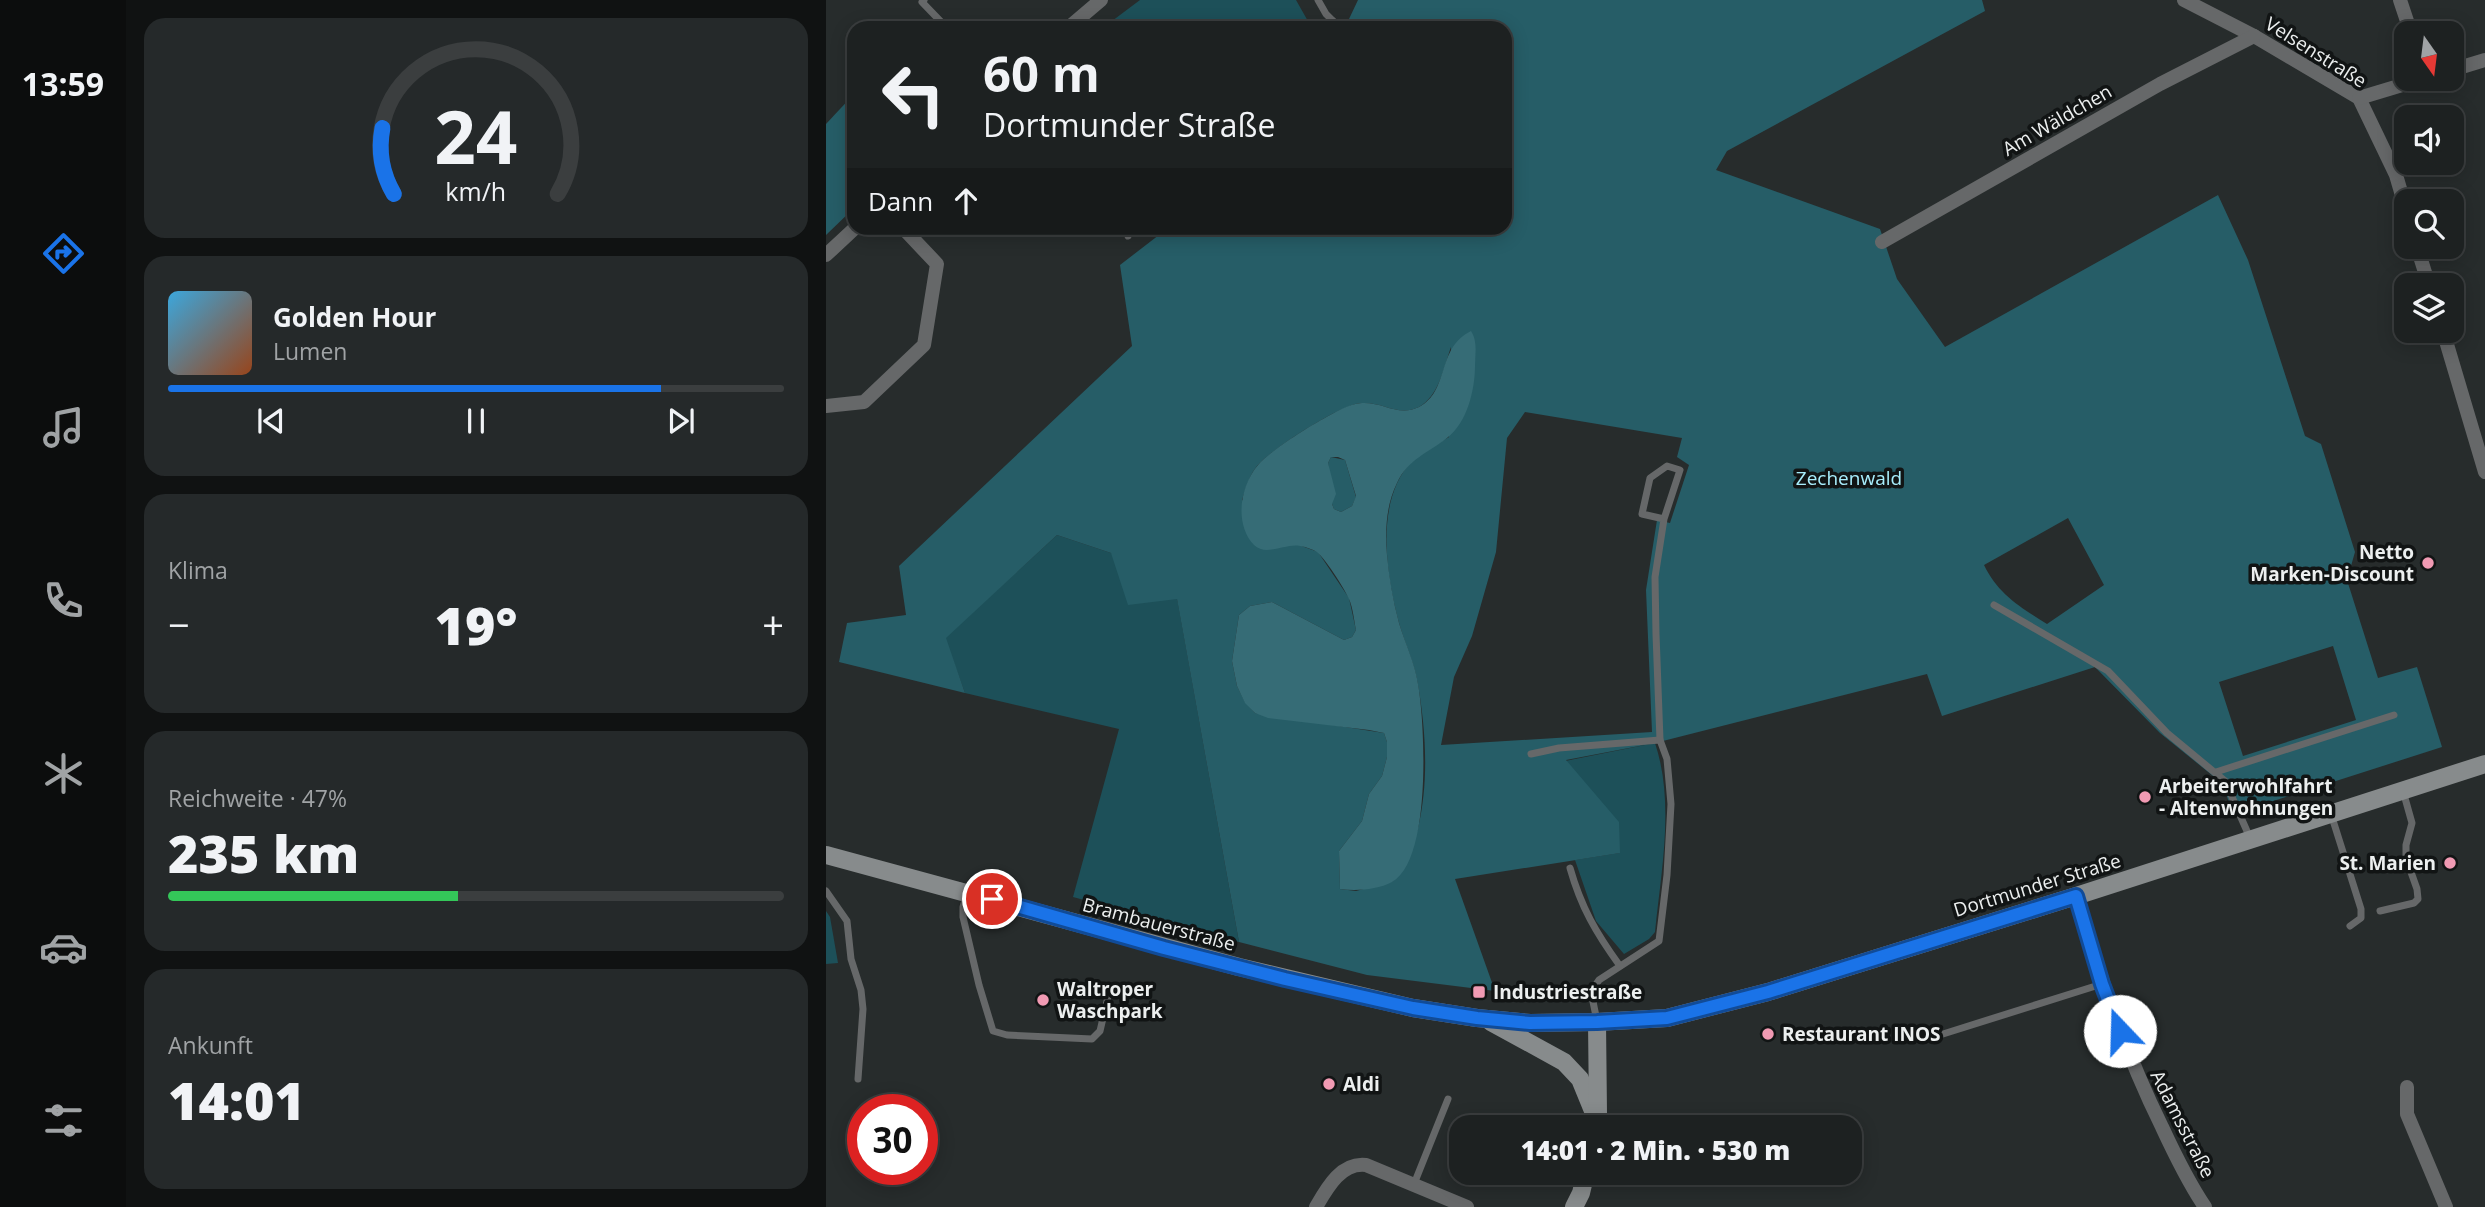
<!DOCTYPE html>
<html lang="de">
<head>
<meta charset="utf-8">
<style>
	body { margin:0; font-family:"Open Sans",sans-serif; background:#25292a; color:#f1f3f6; height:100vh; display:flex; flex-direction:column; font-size:26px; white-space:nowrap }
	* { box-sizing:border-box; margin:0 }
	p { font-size:23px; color:#a0a3a5 }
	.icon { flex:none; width:38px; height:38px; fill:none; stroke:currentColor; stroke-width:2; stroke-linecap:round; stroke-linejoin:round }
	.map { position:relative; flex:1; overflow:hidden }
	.side { display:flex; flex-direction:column; gap:18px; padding:18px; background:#101212; width:700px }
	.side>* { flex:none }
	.guide { position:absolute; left:21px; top:21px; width:665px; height:214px; border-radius:21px; box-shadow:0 4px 18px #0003,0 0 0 2px #3b3e3f; background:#1d2121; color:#f1f3f6; overflow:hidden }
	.needle { width:46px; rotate:166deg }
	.fabs { position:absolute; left:1568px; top:21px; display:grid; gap:14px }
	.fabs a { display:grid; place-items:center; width:70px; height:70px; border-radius:14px; background:#1d2121; box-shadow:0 4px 18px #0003,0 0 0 2px #3b3e3f; font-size:35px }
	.speed { position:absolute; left:21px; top:1094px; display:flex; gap:14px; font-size:35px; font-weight:700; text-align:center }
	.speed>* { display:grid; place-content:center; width:91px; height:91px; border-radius:50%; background:#1d2121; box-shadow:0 4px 18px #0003,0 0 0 2px #3b3e3f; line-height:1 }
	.speed .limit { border:10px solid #d22; background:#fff; color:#111 }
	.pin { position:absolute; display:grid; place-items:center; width:60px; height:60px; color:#fff; margin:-30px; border:4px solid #fff; border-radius:50%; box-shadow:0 2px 7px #0007 }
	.me { position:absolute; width:77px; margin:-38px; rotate:339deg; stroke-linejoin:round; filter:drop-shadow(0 0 5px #0008) }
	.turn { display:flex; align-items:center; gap:24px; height:147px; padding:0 21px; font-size:32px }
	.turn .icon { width:91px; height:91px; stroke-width:2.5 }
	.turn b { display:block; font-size:49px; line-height:60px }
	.then { display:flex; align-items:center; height:66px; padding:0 21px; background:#0003; gap:14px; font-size:26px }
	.big { font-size:52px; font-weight:800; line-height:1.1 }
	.side .card { flex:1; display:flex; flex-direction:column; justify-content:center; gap:10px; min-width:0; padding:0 24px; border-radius:21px; background:#25292a }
	.side .dial { align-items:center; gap:0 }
	.dial svg { height:182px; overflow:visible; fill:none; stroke:#3b3e3f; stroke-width:7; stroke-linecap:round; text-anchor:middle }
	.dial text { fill:#f1f3f6; stroke:none }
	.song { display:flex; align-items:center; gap:21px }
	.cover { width:84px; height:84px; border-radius:10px; background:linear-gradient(135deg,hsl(200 70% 55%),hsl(20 70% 35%)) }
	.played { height:7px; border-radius:4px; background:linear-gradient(90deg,#1a73e8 80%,#3b3e3f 80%) }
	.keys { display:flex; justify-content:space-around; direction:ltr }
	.heat { display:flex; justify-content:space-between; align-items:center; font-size:38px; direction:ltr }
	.charge { height:10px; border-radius:5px; background:linear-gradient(90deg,#34c759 47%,#3b3e3f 0) }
	.trip { position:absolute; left:623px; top:1115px; width:413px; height:70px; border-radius:21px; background:#1d2121; box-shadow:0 4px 18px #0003,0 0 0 2px #3b3e3f; font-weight:800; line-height:70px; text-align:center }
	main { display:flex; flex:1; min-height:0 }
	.dock { display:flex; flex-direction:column; width:126px; justify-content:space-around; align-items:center; background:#0c0d0d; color:#a0a3a5 }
	.dock .icon { width:49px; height:49px }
	.dock .current { color:#1a73e8 }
	.dock b { font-size:32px; color:#f1f3f6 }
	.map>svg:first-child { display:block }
	.green { fill:#1d5059 }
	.forest { fill:#265d67; fill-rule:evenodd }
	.water { fill:#366c76; fill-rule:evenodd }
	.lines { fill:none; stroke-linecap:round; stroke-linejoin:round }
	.lane { stroke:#666869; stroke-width:7 }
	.street { stroke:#666869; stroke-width:14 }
	.secondary { stroke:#878b8c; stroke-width:18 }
	.route-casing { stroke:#114b97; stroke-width:18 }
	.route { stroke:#1a73e8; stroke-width:12 }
	.poi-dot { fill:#f19ab3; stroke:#111414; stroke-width:2.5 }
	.labels { text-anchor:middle; stroke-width:7; stroke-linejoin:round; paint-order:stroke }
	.street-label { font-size:19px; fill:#ecefef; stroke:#111414 }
	.park-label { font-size:19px; fill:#a8eefc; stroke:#111414 }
	.poi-label { font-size:19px; font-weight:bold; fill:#ecefef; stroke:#111414; text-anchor:start }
</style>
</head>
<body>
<main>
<nav class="dock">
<b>13:59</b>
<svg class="icon current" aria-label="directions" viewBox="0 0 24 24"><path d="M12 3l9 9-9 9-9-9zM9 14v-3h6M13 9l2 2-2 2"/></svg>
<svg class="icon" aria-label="music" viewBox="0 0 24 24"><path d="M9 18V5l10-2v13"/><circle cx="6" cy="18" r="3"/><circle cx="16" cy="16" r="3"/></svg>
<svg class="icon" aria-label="phone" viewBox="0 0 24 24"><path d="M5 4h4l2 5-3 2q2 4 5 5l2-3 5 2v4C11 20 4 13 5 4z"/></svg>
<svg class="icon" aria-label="climate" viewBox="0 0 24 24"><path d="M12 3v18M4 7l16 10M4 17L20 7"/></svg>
<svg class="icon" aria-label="car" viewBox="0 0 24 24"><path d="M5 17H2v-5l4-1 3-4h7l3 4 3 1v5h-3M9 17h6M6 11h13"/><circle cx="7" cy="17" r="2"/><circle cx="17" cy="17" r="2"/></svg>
<svg class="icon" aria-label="filters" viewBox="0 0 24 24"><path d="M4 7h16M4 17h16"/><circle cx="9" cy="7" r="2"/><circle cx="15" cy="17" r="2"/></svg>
</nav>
<section class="side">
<div class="card dial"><svg viewBox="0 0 100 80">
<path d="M14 69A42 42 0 1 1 86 69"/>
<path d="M14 69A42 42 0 0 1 9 40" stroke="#1a73e8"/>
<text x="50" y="56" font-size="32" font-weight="700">24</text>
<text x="50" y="72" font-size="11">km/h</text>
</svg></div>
<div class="card">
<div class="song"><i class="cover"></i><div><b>Golden Hour</b><p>Lumen</p></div></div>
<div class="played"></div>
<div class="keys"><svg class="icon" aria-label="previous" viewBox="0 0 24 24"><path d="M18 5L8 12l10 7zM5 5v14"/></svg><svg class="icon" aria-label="pause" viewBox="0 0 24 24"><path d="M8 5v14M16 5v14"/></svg><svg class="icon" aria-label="next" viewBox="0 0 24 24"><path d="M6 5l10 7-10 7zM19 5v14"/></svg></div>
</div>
<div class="card"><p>Klima</p>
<div class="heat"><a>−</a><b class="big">19°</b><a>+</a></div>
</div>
<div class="card"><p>Reichweite · 47%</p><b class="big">235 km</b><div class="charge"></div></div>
<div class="card"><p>Ankunft</p><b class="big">14:01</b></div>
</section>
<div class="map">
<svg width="1659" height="1207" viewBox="0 0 1659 1207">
	<rect width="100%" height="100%" fill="#272c2c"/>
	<!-- green -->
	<g class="green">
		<path d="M314 0H470L483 23 469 28H266L286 21Z"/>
		<path d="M231 535 285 553 351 598 413 942 247 897 293 729 139 693 119 638Z"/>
		<path d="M829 743C849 803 835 871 829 932L823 939 798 954 770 921 749 860 793 853 739 761Z"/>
		<path d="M0 911 4 917 12 963 0 964Z"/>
	</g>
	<!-- forest -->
	<g class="forest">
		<path d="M532 0H1156L1159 11 901 151 890 170 1054 229 1071 279 1119 347 1392 195 1422 260 1479 436 1495 444 1529 552 1521 580 1552 678 1591 667 1616 747 1407 814 1398 788 1392 780 1334 733 1269 667 1116 716 1101 674 829 743 740 760 793 822 794 853 629 879 669 991 541 975 413 942 351 599 302 605 285 553 231 535 120 638 139 693 13 662 21 623 80 615 73 566 306 346 294 265 342 228H679V28H532L523 19ZM625 347 623 437C612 444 596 450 587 460 548 499 560 575 573 623 579 644 589 664 592 685 600 731 603 782 592 828 587 846 575 865 567 881L530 891 514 889 513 851 536 821 543 794 556 776 561 757V742L558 733 429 713 419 702 411 686 406 661 413 615 424 606 446 602 518 640 526 637 530 630 523 598 492 552 473 545 416 500C420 488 423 476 431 466 444 450 516 403 536 403 558 402 572 417 593 407 613 396 618 367 625 347ZM699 412 856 438 851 457 863 465 844 523 831 520 820 590 826 732 615 745 628 677 646 636 670 552 681 438ZM1242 518 1278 585 1221 624C1194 607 1172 594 1158 565ZM1507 646 1530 720 1417 756 1393 682Z"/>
		<path d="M28 94V208L0 235V124Z"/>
		<path d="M505 457 519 460 530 497 526 506 515 512 508 509 506 504 502 463Z"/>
	</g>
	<!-- water -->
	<path class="water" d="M645 331C652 342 649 354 649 366 649 390 641 423 621 438 602 453 582 459 571 483 560 505 559 531 561 555 563 577 567 601 573 623 579 643 589 663 592 684 599 723 606 860 566 882 551 890 530 891 514 889L513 851 536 821 543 794 556 776 561 757V742L558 733 543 730 442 718 429 713 419 703 411 686 406 661 413 615 424 606 446 602 518 640 526 637 530 630C528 620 527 608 523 599 518 588 502 563 493 554 490 550 480 547 474 546 460 543 440 557 428 545 408 524 414 486 432 465 443 452 480 428 497 419 508 413 524 403 536 403 558 402 572 417 593 407 624 391 610 348 645 331ZM505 457H512L519 460 530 496 526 506 515 512 508 509 506 504 510 494 502 463Z"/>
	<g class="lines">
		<!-- lane -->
		<g class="lane">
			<path d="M98 0 96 2 121 28"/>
			<path d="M492 0 500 14 514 28"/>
			<path d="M496 28 507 21"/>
			<path d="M301 228 302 236"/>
			<path d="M1168 605 1282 671 1341 733 1399 781 1424 838"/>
			<path d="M705 754 733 748 834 740"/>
			<path d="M1390 772 1568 715"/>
			<path d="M1505 814 1535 909V918L1524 926"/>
			<path d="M744 868C755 907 770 933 794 966"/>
			<path d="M0 891 21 921 25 959 35 990 37 1009 32 1079"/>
			<path d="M141 893 137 907V917L153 985 167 1031 181 1035 266 1039 274 1031 284 988"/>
			<path d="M1554 911 1588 903 1592 899 1591 889 1580 858V845L1586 823 1577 791"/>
			<path d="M771 1021 765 992 773 980 833 941 841 875 845 804 841 759 834 740 830 634 829 577 838 519 816 514 824 478 841 466 854 470 838 519"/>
			<path d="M1117 1034 1276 984"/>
			<path d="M588 1184 622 1099"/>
		</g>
		<!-- street -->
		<g class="street">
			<path d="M1358 0 1428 36 1533 98 1570 175 1580 209"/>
			<path d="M1574 0 1585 33"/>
			<path d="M242 28 275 0"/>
			<path d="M1626 70 1659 60"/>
			<path d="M1533 98 1596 79"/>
			<path d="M1056 242 1334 84 1428 36"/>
			<path d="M1591 247 1603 285"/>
			<path d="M0 255 29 228"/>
			<path d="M1617 331 1659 472"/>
			<path d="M0 406 38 402 98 345 111 264 77 228"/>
			<path d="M1250 896C1273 976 1299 1052 1336 1127 1349 1155 1362 1182 1379 1207"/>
			<path d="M1581 1087V1114L1620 1207"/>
			<path d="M490 1207C501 1188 515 1162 540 1165L641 1207"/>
		</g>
		<!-- secondary -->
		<g class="secondary">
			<path d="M0 855 413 967 587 1008 651 1018 704 1023 771 1022 841 1018 942 992 1250 896 1659 764"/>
			<path d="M665 1022 738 1062 754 1079 772 1123"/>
			<path d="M771 1022 772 1113"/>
			<path d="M748 1207 755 1193 760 1172"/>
		</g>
	</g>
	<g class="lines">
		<!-- route casing -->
		<g class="route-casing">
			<path id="route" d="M166 899 338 948 459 979 587 1008 651 1018 704 1023 771 1022 841 1018 942 992 1250 896 1276 984 1294 1031"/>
		</g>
		<!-- route -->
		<use href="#route" class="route"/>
	</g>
	<!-- markers -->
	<g class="poi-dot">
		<circle cx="1602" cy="563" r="7"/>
		<circle cx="1319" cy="797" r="7"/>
		<circle cx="1624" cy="863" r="7"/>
		<rect x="646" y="985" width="14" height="14" rx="3.5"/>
		<circle cx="217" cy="1000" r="7"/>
		<circle cx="942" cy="1034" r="7"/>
		<circle cx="503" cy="1084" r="7"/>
	</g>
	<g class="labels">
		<!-- street labels -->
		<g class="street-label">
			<text transform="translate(1490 52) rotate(32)" y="7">Velsenstraße</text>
			<text transform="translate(1231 120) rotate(-30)" y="7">Am Wäldchen</text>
			<text transform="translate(1211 885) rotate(-17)" y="7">Dortmunder Straße</text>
			<text transform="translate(333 924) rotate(15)" y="7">Brambauerstraße</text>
			<text transform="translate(1357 1124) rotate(63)" y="7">Adamsstraße</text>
		</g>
		<!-- park labels -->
		<g class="park-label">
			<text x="1023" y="485">Zechenwald</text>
		</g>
		<!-- poi labels -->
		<g class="poi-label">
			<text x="1588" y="559" text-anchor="end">Netto<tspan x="1588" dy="22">Marken-Discount</tspan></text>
			<text x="1333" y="793">Arbeiterwohlfahrt<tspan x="1333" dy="22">- Altenwohnungen</tspan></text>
			<text x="1610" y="870" text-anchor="end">St. Marien</text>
			<text x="231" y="996">Waltroper<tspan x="231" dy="22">Waschpark</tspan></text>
			<text x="667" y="999">Industriestraße</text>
			<text x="956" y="1041">Restaurant INOS</text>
			<text x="517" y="1091">Aldi</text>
		</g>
	</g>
</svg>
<div class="fabs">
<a><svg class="needle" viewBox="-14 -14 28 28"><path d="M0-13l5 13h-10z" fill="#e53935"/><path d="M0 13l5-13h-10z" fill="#a0a3a5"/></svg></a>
<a><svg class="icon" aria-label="sound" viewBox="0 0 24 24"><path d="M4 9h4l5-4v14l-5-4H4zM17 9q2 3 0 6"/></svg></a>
<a><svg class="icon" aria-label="search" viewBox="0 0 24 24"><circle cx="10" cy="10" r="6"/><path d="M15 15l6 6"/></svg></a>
<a><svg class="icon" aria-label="layers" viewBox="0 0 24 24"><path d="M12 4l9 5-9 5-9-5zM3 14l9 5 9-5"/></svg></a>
</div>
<div class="speed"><div class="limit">30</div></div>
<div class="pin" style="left:166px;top:899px;background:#d93025"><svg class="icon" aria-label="arrive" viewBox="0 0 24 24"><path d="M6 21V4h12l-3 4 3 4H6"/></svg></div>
<svg class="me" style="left:1294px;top:1031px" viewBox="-20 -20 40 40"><circle r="19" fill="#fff"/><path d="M0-13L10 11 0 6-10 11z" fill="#1a73e8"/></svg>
<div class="trip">14:01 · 2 Min. · 530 m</div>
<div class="guide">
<div class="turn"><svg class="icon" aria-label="left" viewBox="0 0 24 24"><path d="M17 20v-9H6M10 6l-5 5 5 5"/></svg><div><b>60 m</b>Dortmunder Straße</div></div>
<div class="then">Dann<svg class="icon" aria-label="ahead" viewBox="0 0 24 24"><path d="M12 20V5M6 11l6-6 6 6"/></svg></div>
</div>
</div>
</main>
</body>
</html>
